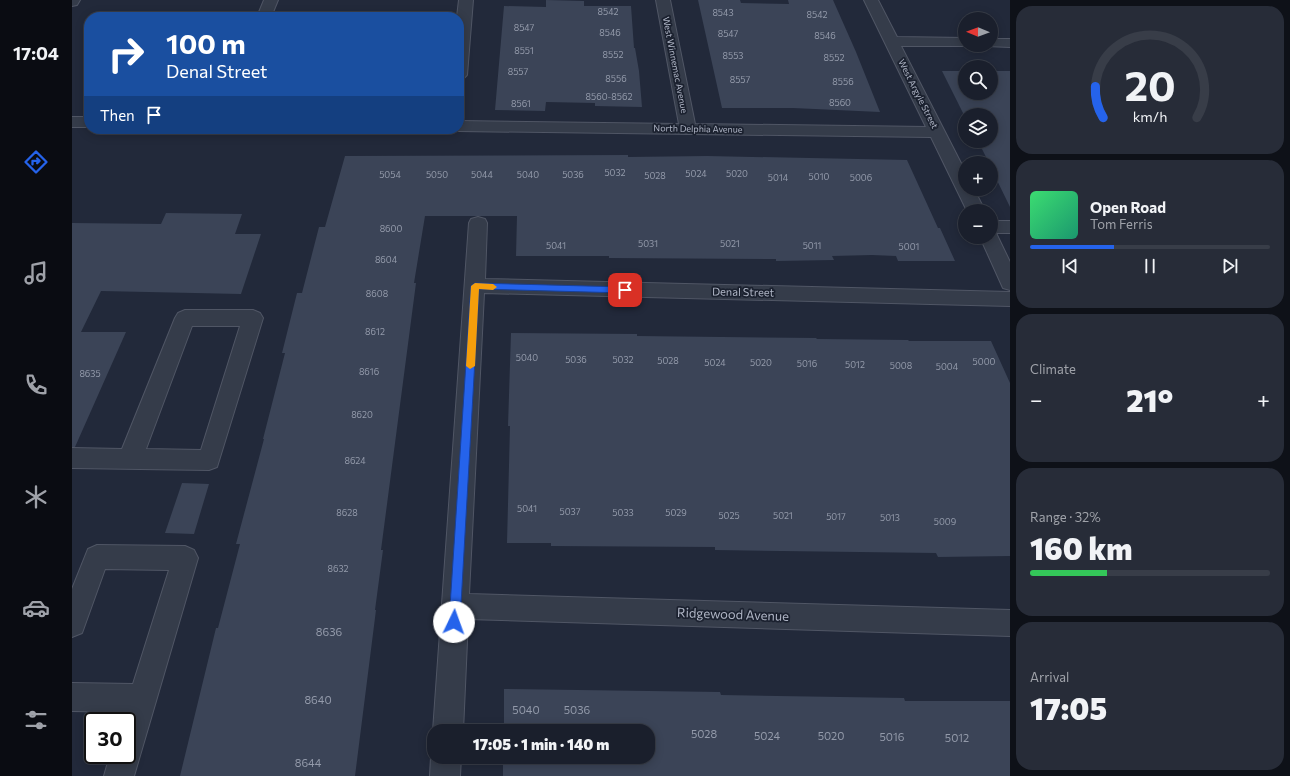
<!DOCTYPE html>
<html lang="en">
<head>
<meta charset="utf-8">
<style>
	body { margin:0; font-family:Commissioner,sans-serif; background:#272c38; color:#f1f3f6; height:100vh; display:flex; flex-direction:column; font-size:15px; white-space:nowrap }
	* { box-sizing:border-box; margin:0 }
	p { font-size:13px; color:#9fa2a9 }
	.icon { flex:none; width:22px; height:22px; fill:none; stroke:currentColor; stroke-width:2; stroke-linecap:round; stroke-linejoin:round }
	.map { position:relative; flex:1; overflow:hidden }
	.panel { display:flex; flex-direction:column; gap:6px; padding:6px; background:#0e1118; width:280px }
	.panel>* { flex:none }
	.guide { position:absolute; left:12px; top:12px; width:380px; height:122px; border-radius:16px; box-shadow:0 2px 10px #0003,0 0 0 1px #383d48; background:#1a4fa0; color:#fff; overflow:hidden }
	.needle { width:26px; rotate:271deg }
	.tools { position:absolute; left:886px; top:12px; display:grid; gap:8px }
	.tools a { display:grid; place-items:center; width:40px; height:40px; border-radius:50%; background:#1a1f2c; box-shadow:0 2px 10px #0003,0 0 0 1px #383d48; font-size:20px }
	.speed { position:absolute; left:12px; top:712px; display:flex; gap:8px; font-size:20px; font-weight:700; text-align:center }
	.speed>* { display:grid; place-content:center; width:52px; height:52px; border-radius:50%; background:#1a1f2c; box-shadow:0 2px 10px #0003,0 0 0 1px #383d48; line-height:1 }
	.speed .limit { border:2px solid #111; border-radius:6px; background:#fff; color:#111 }
	.pin { position:absolute; display:grid; place-items:center; width:34px; height:34px; color:#fff; margin:-17px; border-radius:8px; box-shadow:0 2px 6px #0006 }
	.me { position:absolute; width:44px; margin:-22px; rotate:3deg; stroke-linejoin:round; filter:drop-shadow(0 0 3px #0008) }
	.turn { display:flex; align-items:center; gap:14px; height:84px; padding:0 16px; font-size:18px }
	.turn .icon { width:52px; height:52px; stroke-width:2.5 }
	.turn b { display:block; font-size:28px; line-height:34px }
	.then { display:flex; align-items:center; height:38px; padding:0 16px; background:#0003; gap:8px; font-size:15px }
	.big { font-size:30px; font-weight:800; line-height:1.1 }
	.panel .widget { flex:1; display:flex; flex-direction:column; justify-content:center; gap:6px; min-width:0; padding:0 14px; border-radius:16px; background:#272c38 }
	.panel .dial { align-items:center; gap:0 }
	.dial svg { height:104px; overflow:visible; fill:none; stroke:#383d48; stroke-width:7; stroke-linecap:round; text-anchor:middle }
	.dial text { fill:#f1f3f6; stroke:none }
	.song { display:flex; align-items:center; gap:12px }
	.cover { width:48px; height:48px; border-radius:6px; background:linear-gradient(135deg,hsl(140 70% 55%),hsl(160 70% 35%)) }
	.played { height:4px; border-radius:2px; background:linear-gradient(90deg,#2563eb 35%,#383d48 35%) }
	.keys { display:flex; justify-content:space-around; direction:ltr }
	.heat { display:flex; justify-content:space-between; align-items:center; font-size:22px; direction:ltr }
	.charge { height:6px; border-radius:3px; background:linear-gradient(90deg,#34c759 32%,#383d48 0) }
	.trip { position:absolute; left:355px; top:724px; width:228px; height:40px; border-radius:16px; background:#1a1f2c; box-shadow:0 2px 10px #0003,0 0 0 1px #383d48; font-weight:800; line-height:40px; text-align:center }
	main { display:flex; flex:1; min-height:0 }
	.dock { display:flex; flex-direction:column; width:72px; justify-content:space-around; align-items:center; background:#0a0c12; color:#9fa2a9 }
	.dock .icon { width:28px; height:28px }
	.dock .on { color:#2563eb }
	.dock b { font-size:18px; color:#f1f3f6 }
	.map>svg:first-child { display:block }
	.building { fill:#3b4457 }
	.lines { fill:none; stroke-linecap:round; stroke-linejoin:round }
	.minor-casing { stroke:#505665; stroke-width:2 }
	.minor { fill:#353c4a; fill-rule:evenodd }
	.route { fill:#2563eb; stroke:#184099 }
	.slow { fill:#f59e0b }
	.labels { text-anchor:middle; stroke-width:3.5; stroke-linejoin:round; paint-order:stroke }
	.number-label { font-size:9px; fill:#939aaa }
	.far-street-label { font-size:9px; fill:#b0b6c6; stroke:#1b212f }
	.street-label { font-size:11px; fill:#b0b6c6; stroke:#1b212f }
	.near-number-label { font-size:11px; fill:#939aaa }
	.near-street-label { font-size:13px; fill:#b0b6c6; stroke:#1b212f }
</style>
</head>
<body>
<main>
<nav class="dock">
<b>17:04</b>
<svg class="icon on" aria-label="directions" viewBox="0 0 24 24"><path d="M12 3l9 9-9 9-9-9zM9 14v-3h6M13 9l2 2-2 2"/></svg>
<svg class="icon" aria-label="music" viewBox="0 0 24 24"><path d="M9 18V5l10-2v13"/><circle cx="6" cy="18" r="3"/><circle cx="16" cy="16" r="3"/></svg>
<svg class="icon" aria-label="phone" viewBox="0 0 24 24"><path d="M5 4h4l2 5-3 2q2 4 5 5l2-3 5 2v4C11 20 4 13 5 4z"/></svg>
<svg class="icon" aria-label="climate" viewBox="0 0 24 24"><path d="M12 3v18M4 7l16 10M4 17L20 7"/></svg>
<svg class="icon" aria-label="car" viewBox="0 0 24 24"><path d="M5 17H2v-5l4-1 3-4h7l3 4 3 1v5h-3M9 17h6M6 11h13"/><circle cx="7" cy="17" r="2"/><circle cx="17" cy="17" r="2"/></svg>
<svg class="icon" aria-label="filters" viewBox="0 0 24 24"><path d="M4 7h16M4 17h16"/><circle cx="9" cy="7" r="2"/><circle cx="15" cy="17" r="2"/></svg>
</nav>
<div class="map">
<svg width="938" height="776" viewBox="0 0 938 776">
	<rect width="100%" height="100%" fill="#22293a"/>
	<!-- building -->
	<g class="building">
		<path d="M474 0 512 1V6H559L562 48H563L567 71 570 107 523 106V103L474 102 473 111 423 110 432 6 474 7Z"/>
		<path d="M626 0H668L669 3 717 4 716 0H761L784 52 808 112 721 108H650Z"/>
		<path d="M870 71H893V93H919V71H938V207L919 168V163H917L906 141H919V115H893V117Z"/>
		<path d="M556 155V157L635 156 835 160 866 228H868L883 261H826L824 256 800 255 760 256 762 260 704 261V259L537 258V256H444L445 216H353L342 283H344L309 550H311L303 610H304L283 776H108L144 628H146L168 544H164L192 439H191L213 353H210L225 293H230L247 227H253L273 156Z"/>
		<path d="M94 213 170 214 163 234H189L169 294 29 291 9 332H54L3 447H0V223L89 224Z"/>
		<path d="M439 333 565 334V336L744 338 745 339 836 340 837 341H919L938 383V556L866 557 864 553 643 550V547L479 546V543H435L438 426H436Z"/>
		<path d="M110 483 137 484 122 534 93 533Z"/>
		<path d="M432 689 648 692 649 695 832 698 833 701H938V776H431V757H576V731H432Z"/>
	</g>
	<g class="lines">
		<!-- minor casing -->
		<g class="minor-casing">
			<g id="minor">
				<path d="M0 0H8L5 5 0 6Z"/>
				<path d="M192 0H206L199 17H185Z"/>
				<path d="M387 0H401L395 75 392 78 387 80V17H385Z"/>
				<path d="M584 0H598L623 124 854 127 792 0H806L825 37 893 38V45H898L893 46H829L893 171V189H902L913 211H895L859 137 387 131 381 129H387V121L607 124Z"/>
				<path d="M919 39H938V47L914 46 913 45H919Z"/>
				<rect x="0" y="117" width="17" height="10"/>
				<path d="M406 217 413 219 415 223 413 279 938 292V306L412 293 397 594 938 610V636L396 619 391 731H362V732L361 731 397 223 399 219Z"/>
				<path d="M919 221H938V233H924L938 262V290L931 288 908 237H919Z"/>
				<path d="M113 310H181L188 313 191 318 145 467 137 470 0 468V448L50 449 103 318 106 313ZM120 326H168L129 450 74 449Z"/>
				<path d="M25 545 113 546 122 550 126 558 62 776H32L38 755H55V721H49L52 712 0 711V683L61 684 97 570 33 569 10 633 0 637V589L16 549Z"/>
				<path d="M362 750V757H389L388 776H358L359 757Z"/>
			</g>
		</g>
		<!-- minor -->
		<use href="#minor" class="minor"/>
	</g>
	<!-- route -->
	<path class="route" d="M403 283 553 287 557 290 553 293 407 289 388 622 386 626 382 627 378 626 377 622 399 286Z"/>
	<!-- slow -->
	<path class="slow" d="M403 283 421 284 425 287 421 290 407 289 403 366 398 369 394 366 399 286Z"/>
	<g class="labels">
		<!-- number labels -->
		<g class="number-label">
			<text x="536" y="15">8542</text>
			<text x="651" y="16">8543</text>
			<text x="745" y="18">8542</text>
			<text x="452" y="31">8547</text>
			<text x="538" y="36">8546</text>
			<text x="656" y="37">8547</text>
			<text x="753" y="39">8546</text>
			<text x="452" y="54">8551</text>
			<text x="541" y="58">8552</text>
			<text x="661" y="59">8553</text>
			<text x="762" y="61">8552</text>
			<text x="446" y="75">8557</text>
			<text x="544" y="82">8556</text>
			<text x="668" y="83">8557</text>
			<text x="771" y="85">8556</text>
			<text x="537" y="100">8560-8562</text>
			<text x="768" y="106">8560</text>
			<text x="449" y="107">8561</text>
			<text x="543" y="176">5032</text>
			<text x="624" y="177">5024</text>
			<text x="665" y="177">5020</text>
			<text x="318" y="178">5054</text>
			<text x="365" y="178">5050</text>
			<text x="410" y="178">5044</text>
			<text x="456" y="178">5040</text>
			<text x="501" y="178">5036</text>
			<text x="583" y="179">5028</text>
			<text x="747" y="180">5010</text>
			<text x="706" y="181">5014</text>
			<text x="789" y="181">5006</text>
			<text x="319" y="232">8600</text>
			<text x="576" y="247">5031</text>
			<text x="658" y="247">5021</text>
			<text x="484" y="249">5041</text>
			<text x="740" y="249">5011</text>
			<text x="837" y="250">5001</text>
			<text x="314" y="263">8604</text>
			<text x="305" y="297">8608</text>
			<text x="303" y="335">8612</text>
			<text x="455" y="361">5040</text>
			<text x="504" y="363">5036</text>
			<text x="551" y="363">5032</text>
			<text x="596" y="364">5028</text>
			<text x="912" y="365">5000</text>
			<text x="643" y="366">5024</text>
			<text x="689" y="366">5020</text>
			<text x="735" y="367">5016</text>
			<text x="783" y="368">5012</text>
			<text x="829" y="369">5008</text>
			<text x="875" y="370">5004</text>
			<text x="297" y="375">8616</text>
			<text x="18" y="377">8635</text>
			<text x="290" y="418">8620</text>
			<text x="283" y="464">8624</text>
			<text x="455" y="512">5041</text>
			<text x="498" y="515">5037</text>
			<text x="275" y="516">8628</text>
			<text x="551" y="516">5033</text>
			<text x="604" y="516">5029</text>
			<text x="657" y="519">5025</text>
			<text x="711" y="519">5021</text>
			<text x="764" y="520">5017</text>
			<text x="818" y="521">5013</text>
			<text x="873" y="525">5009</text>
			<text x="266" y="572">8632</text>
		</g>
		<!-- far-street labels -->
		<g class="far-street-label">
			<text transform="translate(603 65) rotate(79)" y="3">West Winnemac Avenue</text>
			<text transform="translate(846 94) rotate(63)" y="3">West Argyle Street</text>
			<text transform="translate(626 129) rotate(1)" y="3">North Delphia Avenue</text>
		</g>
		<!-- street labels -->
		<g class="street-label">
			<text transform="translate(671 292) rotate(1)" y="4">Denal Street</text>
		</g>
		<!-- near-number labels -->
		<g class="near-number-label">
			<text x="257" y="636">8636</text>
			<text x="246" y="704">8640</text>
			<text x="454" y="714">5040</text>
			<text x="505" y="714">5036</text>
			<text x="632" y="738">5028</text>
			<text x="695" y="740">5024</text>
			<text x="759" y="740">5020</text>
			<text x="820" y="741">5016</text>
			<text x="885" y="742">5012</text>
			<text x="236" y="767">8644</text>
		</g>
		<!-- near-street labels -->
		<g class="near-street-label">
			<text transform="translate(661 614) rotate(2)" y="5">Ridgewood Avenue</text>
		</g>
	</g>
</svg>
<div class="tools">
<a><svg class="needle" viewBox="-14 -14 28 28"><path d="M0-13l5 13h-10z" fill="#e53935"/><path d="M0 13l5-13h-10z" fill="#9fa2a9"/></svg></a>
<a><svg class="icon" aria-label="search" viewBox="0 0 24 24"><circle cx="10" cy="10" r="6"/><path d="M15 15l6 6"/></svg></a>
<a><svg class="icon" aria-label="layers" viewBox="0 0 24 24"><path d="M12 4l9 5-9 5-9-5zM3 14l9 5 9-5"/></svg></a>
<a>+</a>
<a>−</a>
</div>
<div class="speed"><div class="limit">30</div></div>
<div class="pin" style="left:553px;top:290px;background:#d93025"><svg class="icon" aria-label="arrive" viewBox="0 0 24 24"><path d="M6 21V4h12l-3 4 3 4H6"/></svg></div>
<svg class="me" style="left:382px;top:622px" viewBox="-20 -20 40 40"><circle r="19" fill="#fff"/><path d="M0-13L10 11 0 6-10 11z" fill="#2563eb"/></svg>
<div class="trip">17:05 · 1 min · 140 m</div>
<div class="guide">
<div class="turn"><svg class="icon" aria-label="right" viewBox="0 0 24 24"><path d="M7 20v-9h11M14 6l5 5-5 5"/></svg><div><b>100 m</b>Denal Street</div></div>
<div class="then">Then<svg class="icon" aria-label="arrive" viewBox="0 0 24 24"><path d="M6 21V4h12l-3 4 3 4H6"/></svg></div>
</div>
</div>
<section class="panel">
<div class="widget dial"><svg viewBox="0 0 100 80">
<path d="M14 69A42 42 0 1 1 86 69"/>
<path d="M14 69A42 42 0 0 1 8 45" stroke="#2563eb"/>
<text x="50" y="56" font-size="32" font-weight="700">20</text>
<text x="50" y="72" font-size="11">km/h</text>
</svg></div>
<div class="widget">
<div class="song"><i class="cover"></i><div><b>Open Road</b><p>Tom Ferris</p></div></div>
<div class="played"></div>
<div class="keys"><svg class="icon" aria-label="previous" viewBox="0 0 24 24"><path d="M18 5L8 12l10 7zM5 5v14"/></svg><svg class="icon" aria-label="pause" viewBox="0 0 24 24"><path d="M8 5v14M16 5v14"/></svg><svg class="icon" aria-label="next" viewBox="0 0 24 24"><path d="M6 5l10 7-10 7zM19 5v14"/></svg></div>
</div>
<div class="widget"><p>Climate</p>
<div class="heat"><a>−</a><b class="big">21°</b><a>+</a></div>
</div>
<div class="widget"><p>Range · 32%</p><b class="big">160 km</b><div class="charge"></div></div>
<div class="widget"><p>Arrival</p><b class="big">17:05</b></div>
</section>
</main>
</body>
</html>
